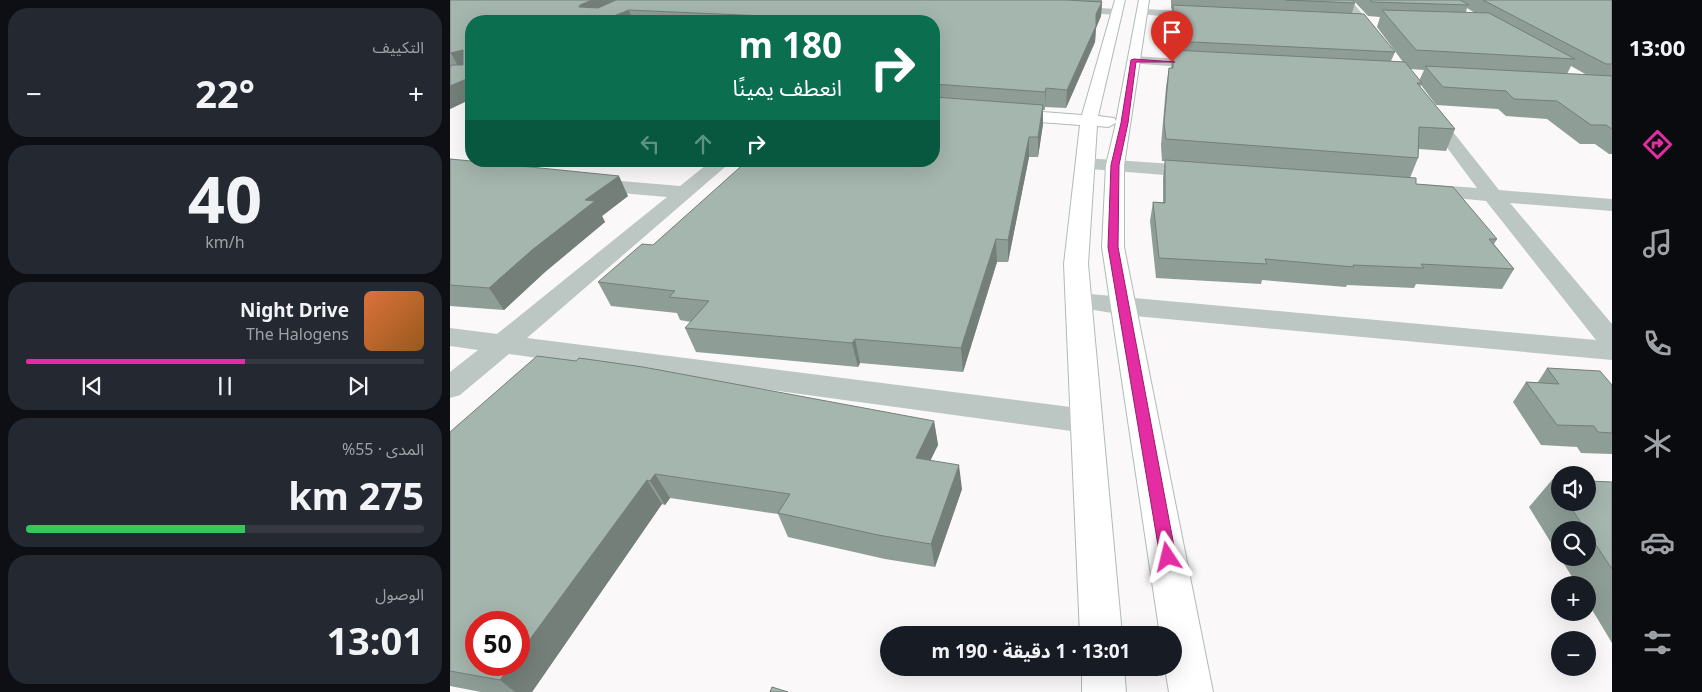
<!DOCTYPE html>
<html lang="ar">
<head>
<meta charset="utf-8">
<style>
	body { margin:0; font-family:"Noto Sans","Noto Sans Arabic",sans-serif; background:#242831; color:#f1f3f6; direction:rtl; height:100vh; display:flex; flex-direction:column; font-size:19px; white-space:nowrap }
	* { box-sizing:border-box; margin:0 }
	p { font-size:16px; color:#9ea1a6 }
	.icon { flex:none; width:28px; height:28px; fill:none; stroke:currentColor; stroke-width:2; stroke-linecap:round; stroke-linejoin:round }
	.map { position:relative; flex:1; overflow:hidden; direction:ltr }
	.details { display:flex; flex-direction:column; gap:8px; padding:8px; background:#0d0f14; width:450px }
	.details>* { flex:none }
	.hud { position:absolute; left:15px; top:15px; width:475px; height:152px; border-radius:20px; box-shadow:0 5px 20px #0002; direction:rtl; background:#0b6e4f; color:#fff; overflow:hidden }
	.controls { position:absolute; left:1101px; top:466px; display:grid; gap:10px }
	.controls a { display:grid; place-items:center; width:45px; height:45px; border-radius:50%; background:#171b24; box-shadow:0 5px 20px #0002; font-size:25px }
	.speed { position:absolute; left:15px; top:611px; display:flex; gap:10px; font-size:25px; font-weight:700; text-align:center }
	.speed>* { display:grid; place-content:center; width:65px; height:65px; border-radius:50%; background:#171b24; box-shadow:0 5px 20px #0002; line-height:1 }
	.speed .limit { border:8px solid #d22; background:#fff; color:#111 }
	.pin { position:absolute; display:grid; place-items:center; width:42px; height:42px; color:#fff; margin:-51px -21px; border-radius:50% 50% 50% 0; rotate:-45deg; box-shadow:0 0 5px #0007 }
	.pin .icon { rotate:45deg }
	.me { position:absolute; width:55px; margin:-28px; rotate:350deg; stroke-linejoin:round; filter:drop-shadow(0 0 4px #0008) }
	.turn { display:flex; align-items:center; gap:18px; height:105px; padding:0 15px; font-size:22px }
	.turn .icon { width:65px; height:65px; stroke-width:2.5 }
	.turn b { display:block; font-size:35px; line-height:42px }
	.lanes { display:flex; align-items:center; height:48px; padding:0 15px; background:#0003; justify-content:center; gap:25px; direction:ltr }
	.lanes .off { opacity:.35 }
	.big { font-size:38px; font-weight:700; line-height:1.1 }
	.details .card { flex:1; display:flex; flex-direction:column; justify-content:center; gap:8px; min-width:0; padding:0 18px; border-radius:20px; background:#242831 }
	.details .dial { align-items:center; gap:0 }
	.dial b { font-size:65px; line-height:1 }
	.song { display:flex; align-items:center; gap:15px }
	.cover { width:60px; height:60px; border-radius:8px; background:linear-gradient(135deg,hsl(20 70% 55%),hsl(30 70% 35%)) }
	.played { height:5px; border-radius:2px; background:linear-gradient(90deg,#e52da3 55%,#363941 55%) }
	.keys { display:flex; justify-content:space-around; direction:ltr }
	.heat { display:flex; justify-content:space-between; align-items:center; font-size:28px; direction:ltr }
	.charge { height:8px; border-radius:4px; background:linear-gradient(90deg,#34c759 55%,#363941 0) }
	.trip { position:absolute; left:430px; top:626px; width:302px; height:50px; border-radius:25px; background:#171b24; box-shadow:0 5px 20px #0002; font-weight:700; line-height:50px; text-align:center; direction:rtl }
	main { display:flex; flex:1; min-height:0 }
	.dock { display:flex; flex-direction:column; width:90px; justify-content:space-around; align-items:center; background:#090b0e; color:#9ea1a6 }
	.dock .icon { width:35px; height:35px }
	.dock .selected { color:#e52da3 }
	.dock b { font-size:22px; color:#f1f3f6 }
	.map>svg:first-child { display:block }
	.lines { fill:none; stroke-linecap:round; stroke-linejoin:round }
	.secondary-casing { stroke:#afbbb6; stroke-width:2 }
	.street { fill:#bcc6c2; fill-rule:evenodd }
	.secondary { fill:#fff; fill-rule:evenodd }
	.wall { fill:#8e9d96; fill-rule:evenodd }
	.shaded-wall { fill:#747f7a }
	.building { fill:#a5b6ae; stroke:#747f7a }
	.route { fill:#e52da3; stroke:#951d6a }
</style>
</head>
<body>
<main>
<nav class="dock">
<b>13:00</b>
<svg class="icon selected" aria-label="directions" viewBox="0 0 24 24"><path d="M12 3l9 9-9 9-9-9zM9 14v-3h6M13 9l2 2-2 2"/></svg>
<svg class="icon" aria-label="music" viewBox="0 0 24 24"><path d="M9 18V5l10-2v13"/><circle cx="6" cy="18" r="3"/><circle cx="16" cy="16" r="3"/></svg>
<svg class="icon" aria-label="phone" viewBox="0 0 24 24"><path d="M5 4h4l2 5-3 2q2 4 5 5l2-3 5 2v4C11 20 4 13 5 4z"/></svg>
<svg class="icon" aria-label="climate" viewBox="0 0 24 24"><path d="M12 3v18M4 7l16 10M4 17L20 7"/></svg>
<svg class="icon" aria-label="car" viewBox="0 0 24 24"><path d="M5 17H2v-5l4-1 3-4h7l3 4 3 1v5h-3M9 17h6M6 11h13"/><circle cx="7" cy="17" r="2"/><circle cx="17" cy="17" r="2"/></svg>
<svg class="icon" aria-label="filters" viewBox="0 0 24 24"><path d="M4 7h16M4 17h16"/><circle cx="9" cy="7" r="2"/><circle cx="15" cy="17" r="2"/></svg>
</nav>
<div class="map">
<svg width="1162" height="692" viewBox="0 0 1162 692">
	<rect width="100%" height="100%" fill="#faf8f8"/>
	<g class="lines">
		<!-- secondary casing -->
		<g class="secondary-casing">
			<g id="secondary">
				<path d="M665 0H675L648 116 664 118 666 121 689 0H699L674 165V247L763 692H719L715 668H724V635H710L652 247 656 165 666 123 658 127 647 126 638 264 672 635H630L614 264 630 125 484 114V104L632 115Z"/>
				<path d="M632 668H674L676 692H632Z"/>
			</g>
		</g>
		<!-- street -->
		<g class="street">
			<path d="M890 0H901L934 41 936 44 934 47H924Z"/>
			<path d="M614 6 667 9 673 12 667 15 610 11 608 9Z"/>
			<path d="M692 9 759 12 765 16 759 20 688 14 686 12Z"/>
			<path d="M684 56 760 61 767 65 760 69 679 63 677 60Z"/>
			<path d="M978 106 984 108 1049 190 1162 199V211L1060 203 1162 324V360L674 315 620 306 616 301 620 296 629 293 1146 340 1036 201 965 194 962 190 965 186 972 184 1027 188 970 111Z"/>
			<path d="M635 158 752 166 759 168 762 172 759 176 752 178 628 168 626 164 628 160Z"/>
			<path d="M261 161H282L77 338 636 409 647 413 652 421 647 429 636 433 59 354 10 395 0 398V372L28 350 0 346V328L47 334 217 197 136 190 129 188 126 184 129 180 136 178 230 186Z"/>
		</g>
		<!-- secondary -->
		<use href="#secondary" class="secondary"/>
	</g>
	<!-- wall -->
	<g class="wall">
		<path d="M0 0H652V2L651 16 646 28 645 42 616 108 595 107V110H593V124L588 157H579L558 262H547L513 372 410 363 408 367 246 352 235 328 241 322 230 320 227 313 161 306 148 282 203 245 484 161V21H21V99L0 109Z"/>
		<path d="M721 0H903L905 3 902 13 945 52 941 61 953 62 927 27 930 17 918 16 903 0H1162V154H1159L1145 144H1130L1097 119 1056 116 1048 109 986 105 971 85 970 87 1005 129 996 151 969 149 968 158 960 178 966 184 1047 239 1044 244 1064 269 1052 289 966 284 964 288 897 285 896 287 812 280 811 284 706 278 700 221 703 202H713V178L715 161H712L711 145 716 87 719 68H721L722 56H721V18L722 9 721 8ZM1017 8 1025 13 1016 12ZM1121 66 1137 75 1117 74ZM960 69 974 70 969 81Z"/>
		<path d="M0 159 178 196 152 216 155 222 95 272 54 310 0 306Z"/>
		<path d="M1097 368 1162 385V454L1131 453 1127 447 1091 445 1063 402 1076 382H1088Z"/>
		<path d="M484 421 488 445 480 460 512 489 485 567 435 559 338 537 328 514 220 498 215 505 212 504 82 692H31L0 686V432Z"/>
		<path d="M1102 480H1110V502H1138L1162 482V643L1138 603V585H1127L1079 507ZM1110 530H1138V558H1110Z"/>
	</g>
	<!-- shaded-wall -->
	<g class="shaded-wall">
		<path d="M142 0H180L136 19 129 7 130 5Z"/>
		<path d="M652 2 651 16 646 28 645 42 616 108 617 90 646 14Z"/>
		<path d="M179 10 183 21H151Z"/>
		<path d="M13 50 21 65 10 70 1 53Z"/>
		<path d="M21 77V99L0 109V86Z"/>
		<path d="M596 88 595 107V110V92Z"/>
		<path d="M593 105V124L588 157V137Z"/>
		<path d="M579 137V157L558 262V240Z"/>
		<path d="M169 176 178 196 152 216 155 222 95 272 54 310 39 288 135 200Z"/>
		<path d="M546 239 547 262 513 372 511 348Z"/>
		<path d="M405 339 410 363 408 367 402 343Z"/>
		<path d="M484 421 488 445 470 482 466 458Z"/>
		<path d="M509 465 512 489 485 567 481 544Z"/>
		<path d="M205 474 220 498 215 505 200 481Z"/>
		<path d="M197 480 212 504 82 692H65L50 680 61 665H69V654Z"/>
	</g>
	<!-- building -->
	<g class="building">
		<path d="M0 0H142L130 5 129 7 148 8 166 0H616L652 2 646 14V26L617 90 596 88 595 92 484 84V21H356L360 18 179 10 151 21H21V77L0 86V66L3 65H13V50L0 53Z"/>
		<path d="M835 0H903L905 3Z"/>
		<path d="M920 0H1010L1019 5 922 2Z"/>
		<path d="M1033 0H1162V64H1156Z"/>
		<path d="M723 5 914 14 945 52 723 41Z"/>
		<path d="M932 10 1039 13 1125 59 966 50Z"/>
		<path d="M723 50 955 62 972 83H967L1005 129 969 127 968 158 716 139 714 123 719 68H723Z"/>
		<path d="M975 66 1162 76V129L1156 125H1141L1107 101 1064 99 1056 91 993 87Z"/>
		<path d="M484 97 593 105 588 137H579L558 240 546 239 511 348 405 339 402 343 235 328 259 301 219 297 225 291 148 282 192 244 203 245 297 161H484Z"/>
		<path d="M0 159 21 161 169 176 135 200 145 201 82 250 39 288 0 285Z"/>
		<path d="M715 160 966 178V184L1003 187 1047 239H1039L1064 269 971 264 974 268 903 265 904 267 815 259 817 264 709 258 703 202 715 203Z"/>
		<path d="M87 356 126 361 129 358 193 367 484 421 466 458 509 465 481 544 428 535 328 513 340 494 205 474 200 481 197 480 69 654V622H26V665H61L50 680 0 671V432Z"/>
		<path d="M1097 368 1150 371 1162 385V433L1148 432 1144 426 1107 425 1076 382 1109 384Z"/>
		<path d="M1102 480H1110V491Z"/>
		<path d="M1138 481 1162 482V569L1138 533V530H1136L1117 502H1138Z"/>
		<path d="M322 687 338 692H320Z"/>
	</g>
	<!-- route -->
	<path class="route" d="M684 59 725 62H686L678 123 669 165 668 247 726 557 723 562 718 564 712 562 710 557 658 247 661 165 671 123 681 60Z"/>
</svg>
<div class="controls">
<a><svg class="icon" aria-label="sound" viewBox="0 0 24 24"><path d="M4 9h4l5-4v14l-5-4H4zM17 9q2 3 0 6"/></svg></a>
<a><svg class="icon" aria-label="search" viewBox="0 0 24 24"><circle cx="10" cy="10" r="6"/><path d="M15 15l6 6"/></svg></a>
<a>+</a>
<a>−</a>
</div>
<div class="speed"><div class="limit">50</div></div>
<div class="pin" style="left:722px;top:62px;background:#d93025"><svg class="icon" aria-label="arrive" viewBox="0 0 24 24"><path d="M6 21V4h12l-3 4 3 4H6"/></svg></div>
<svg class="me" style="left:718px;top:557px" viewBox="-20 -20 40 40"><path d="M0-17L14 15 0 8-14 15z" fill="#e52da3" stroke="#fff" stroke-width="4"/></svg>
<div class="trip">13:01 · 1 دقيقة · 190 m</div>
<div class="hud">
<div class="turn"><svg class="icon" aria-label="right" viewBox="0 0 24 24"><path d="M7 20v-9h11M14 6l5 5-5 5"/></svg><div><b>180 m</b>انعطف يمينًا</div></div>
<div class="lanes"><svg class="icon off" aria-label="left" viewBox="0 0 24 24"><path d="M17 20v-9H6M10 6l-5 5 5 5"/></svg><svg class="icon off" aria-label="ahead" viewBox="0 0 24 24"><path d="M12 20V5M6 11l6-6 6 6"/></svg><svg class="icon" aria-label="right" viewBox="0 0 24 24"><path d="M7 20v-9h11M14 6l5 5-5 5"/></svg></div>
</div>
</div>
<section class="details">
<div class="card"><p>التكييف</p>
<div class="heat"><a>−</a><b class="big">22°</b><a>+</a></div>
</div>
<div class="card dial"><b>40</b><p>km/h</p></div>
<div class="card">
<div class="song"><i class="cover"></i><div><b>Night Drive</b><p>The Halogens</p></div></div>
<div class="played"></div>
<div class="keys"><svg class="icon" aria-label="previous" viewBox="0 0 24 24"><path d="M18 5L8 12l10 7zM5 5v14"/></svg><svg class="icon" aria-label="pause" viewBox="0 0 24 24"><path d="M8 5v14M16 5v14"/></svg><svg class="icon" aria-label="next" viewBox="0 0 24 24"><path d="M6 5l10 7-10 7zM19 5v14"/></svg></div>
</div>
<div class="card"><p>المدى · 55%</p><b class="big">275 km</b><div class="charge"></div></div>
<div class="card"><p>الوصول</p><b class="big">13:01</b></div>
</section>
</main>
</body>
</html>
